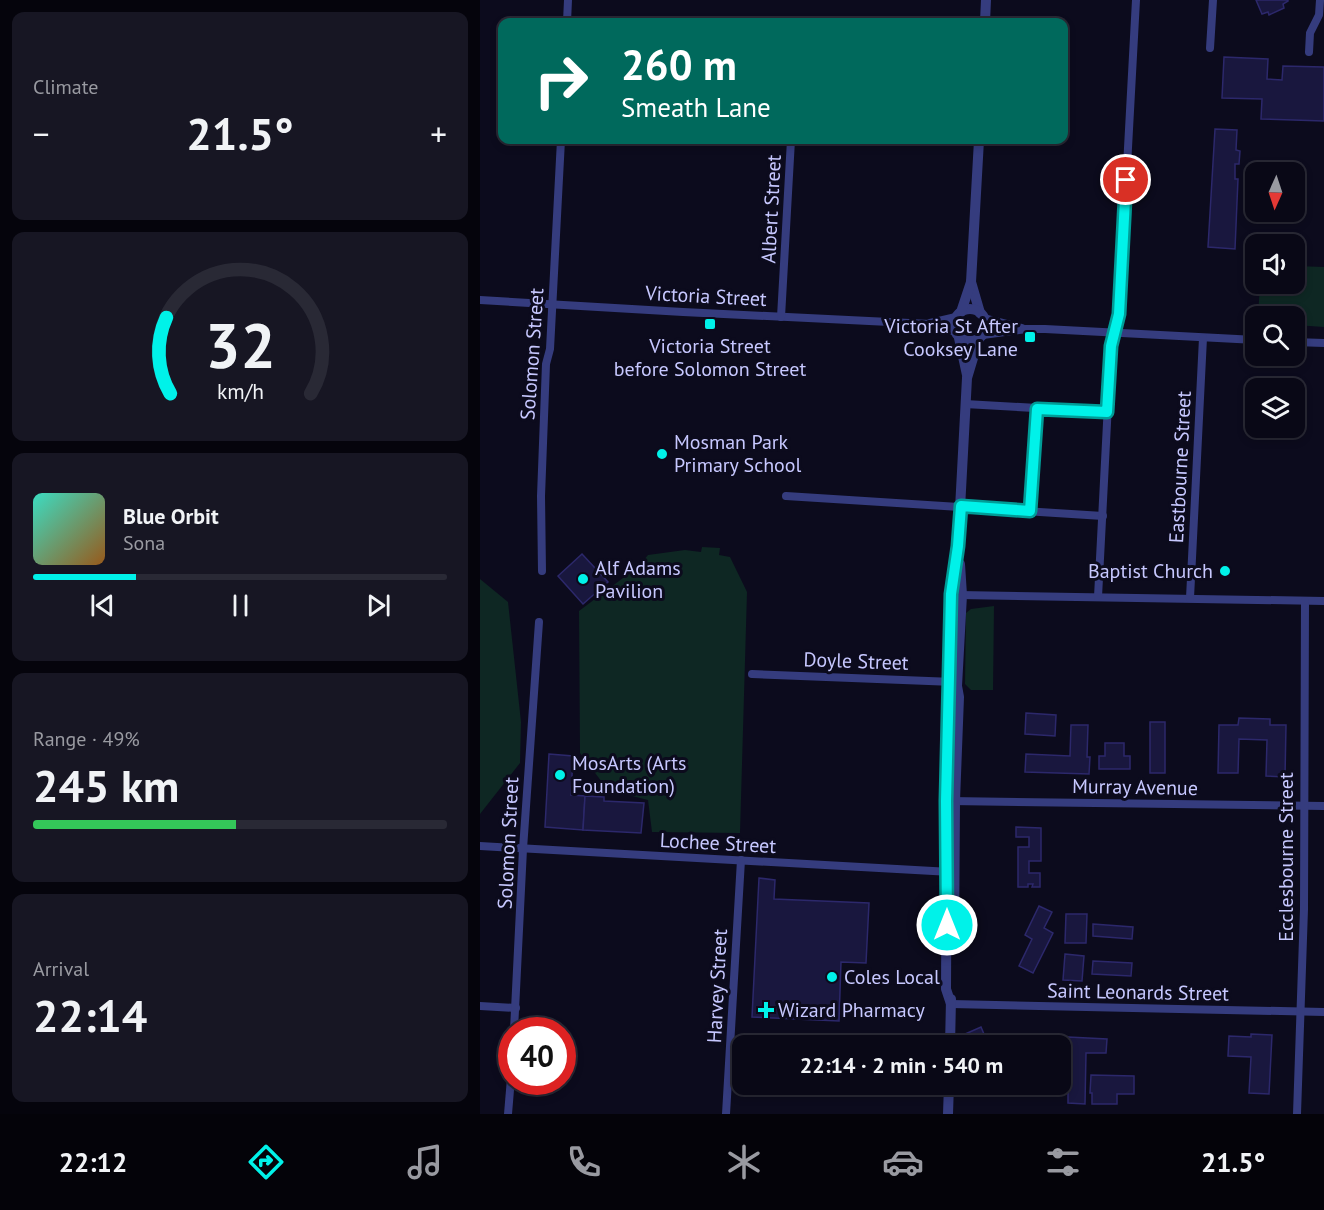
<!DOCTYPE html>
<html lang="en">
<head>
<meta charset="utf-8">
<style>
	body { margin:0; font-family:"PT Sans",sans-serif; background:#171623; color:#f1f3f6; height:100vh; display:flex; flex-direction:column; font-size:22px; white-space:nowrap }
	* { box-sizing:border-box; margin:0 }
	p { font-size:20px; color:#999aa1 }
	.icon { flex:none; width:33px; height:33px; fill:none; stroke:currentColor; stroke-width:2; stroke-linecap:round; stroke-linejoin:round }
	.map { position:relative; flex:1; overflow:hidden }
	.side { display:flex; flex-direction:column; gap:12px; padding:12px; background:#05040c; width:480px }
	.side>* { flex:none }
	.hud { position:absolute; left:18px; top:18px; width:570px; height:126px; border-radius:12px; box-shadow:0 3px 9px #0003,0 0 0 2px #292935; background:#00695c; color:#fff; overflow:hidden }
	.needle { width:39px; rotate:183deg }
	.controls { position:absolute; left:765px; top:162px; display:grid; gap:12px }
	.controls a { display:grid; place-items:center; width:60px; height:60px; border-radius:12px; background:#090816; box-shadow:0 3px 9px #0003,0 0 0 2px #292935; font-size:30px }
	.speed { position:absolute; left:18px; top:1017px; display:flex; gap:12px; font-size:30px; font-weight:700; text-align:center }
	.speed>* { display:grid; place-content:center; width:78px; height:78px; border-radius:50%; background:#090816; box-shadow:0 3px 9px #0003,0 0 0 2px #292935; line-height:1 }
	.speed .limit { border:9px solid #d22; background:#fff; color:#111 }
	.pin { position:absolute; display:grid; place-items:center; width:51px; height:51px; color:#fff; margin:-26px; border:3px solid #fff; border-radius:50%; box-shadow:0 2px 6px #0007 }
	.me { position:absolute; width:66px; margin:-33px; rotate:0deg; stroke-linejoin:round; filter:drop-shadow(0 0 4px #0008) }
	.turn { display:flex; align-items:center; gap:21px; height:126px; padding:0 24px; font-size:27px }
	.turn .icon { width:78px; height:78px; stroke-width:2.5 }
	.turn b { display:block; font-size:42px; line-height:51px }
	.big { font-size:45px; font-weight:700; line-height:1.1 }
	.side .widget { flex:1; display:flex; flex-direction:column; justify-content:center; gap:9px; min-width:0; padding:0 21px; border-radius:12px; background:#171623 }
	.side .dial { align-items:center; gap:0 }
	.dial svg { height:156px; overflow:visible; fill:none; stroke:#292935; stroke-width:7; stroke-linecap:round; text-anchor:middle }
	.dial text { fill:#f1f3f6; stroke:none }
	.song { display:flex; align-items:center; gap:18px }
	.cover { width:72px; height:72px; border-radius:9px; background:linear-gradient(135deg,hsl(170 70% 55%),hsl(30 70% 35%)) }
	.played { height:6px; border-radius:3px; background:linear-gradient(90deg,#00f2e9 25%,#292935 25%) }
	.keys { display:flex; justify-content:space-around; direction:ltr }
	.heat { display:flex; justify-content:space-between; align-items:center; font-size:33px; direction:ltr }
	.charge { height:9px; border-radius:4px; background:linear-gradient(90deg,#34c759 49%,#292935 0) }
	.trip { position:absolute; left:252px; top:1035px; width:339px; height:60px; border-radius:12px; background:#090816; box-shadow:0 3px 9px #0003,0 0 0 2px #292935; font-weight:700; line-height:60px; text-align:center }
	.tab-bar { display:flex; height:96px; justify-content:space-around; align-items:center; background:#040309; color:#999aa1 }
	.tab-bar .icon { width:42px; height:42px }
	.tab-bar .selected { color:#00f2e9 }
	.tab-bar b { font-size:27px; color:#f1f3f6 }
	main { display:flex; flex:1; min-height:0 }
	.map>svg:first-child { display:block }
	.green { fill:#0e2723 }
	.building { fill:#19173e; stroke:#2c286b; stroke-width:1.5 }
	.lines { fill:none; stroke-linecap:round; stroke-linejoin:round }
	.minor { stroke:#353c7e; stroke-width:8 }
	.tertiary { stroke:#353c7e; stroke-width:10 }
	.route-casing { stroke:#009d97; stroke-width:15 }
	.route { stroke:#00f2e9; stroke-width:10 }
	.poi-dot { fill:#00f2e9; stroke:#0c0b1d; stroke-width:2 }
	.labels { text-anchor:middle; stroke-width:6; stroke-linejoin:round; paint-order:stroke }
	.street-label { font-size:20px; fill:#c7c8ff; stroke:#0c0b1d }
	.poi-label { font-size:20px; fill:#c7c8ff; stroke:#0c0b1d; text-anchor:start }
</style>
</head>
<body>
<main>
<section class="side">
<div class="widget"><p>Climate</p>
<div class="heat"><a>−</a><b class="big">21.5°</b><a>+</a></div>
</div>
<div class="widget dial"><svg viewBox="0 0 100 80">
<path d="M14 69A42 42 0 1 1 86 69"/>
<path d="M14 69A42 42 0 0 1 12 30" stroke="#00f2e9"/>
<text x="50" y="56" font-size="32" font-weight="700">32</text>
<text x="50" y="72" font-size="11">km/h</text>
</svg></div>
<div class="widget">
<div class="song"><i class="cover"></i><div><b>Blue Orbit</b><p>Sona</p></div></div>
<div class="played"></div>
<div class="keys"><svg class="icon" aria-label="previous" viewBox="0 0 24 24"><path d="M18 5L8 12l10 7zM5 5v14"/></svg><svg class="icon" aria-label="pause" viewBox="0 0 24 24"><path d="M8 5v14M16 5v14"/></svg><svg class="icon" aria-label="next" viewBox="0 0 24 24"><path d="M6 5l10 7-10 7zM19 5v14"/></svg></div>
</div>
<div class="widget"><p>Range · 49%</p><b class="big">245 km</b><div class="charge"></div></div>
<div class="widget"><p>Arrival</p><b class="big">22:14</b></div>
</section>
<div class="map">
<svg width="844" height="1114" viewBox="0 0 844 1114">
	<rect width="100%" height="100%" fill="#0c0b1d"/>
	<!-- green -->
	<g class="green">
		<path d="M815 266 844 267V327L815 325 814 316H778L780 284H814Z"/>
		<path d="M222 547 240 548 239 555 250 557 267 592 260 833 172 832 168 800 128 790 100 753 99 611 159 566 168 555 205 550 221 552Z"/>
		<path d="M0 579 28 602 41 722 40 763 0 814Z"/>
		<path d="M514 606 513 690H491L485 684 486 613 491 609Z"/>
	</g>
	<!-- building -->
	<g class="building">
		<path d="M776 0H808V1L803 4 804 8 789 15 788 12 782 14Z"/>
		<path d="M744 57 788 59 787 79 802 80 803 66 844 67V121L781 119 782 99 742 98Z"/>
		<path d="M735 129 757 130 756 150 760 151 759 164H755V179H758L755 249 728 247Z"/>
		<path d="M102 554 128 582 103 604 78 576Z"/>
		<path d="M546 713 576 715 575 736 545 734Z"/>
		<path d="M759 718 790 719V725H806L805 777 786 776 787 740 759 739 758 773H738L739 725H758Z"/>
		<rect x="670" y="722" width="15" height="51"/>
		<path d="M591 725H608L607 757H610L609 774 545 772 546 754 590 756Z"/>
		<path d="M625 743H644V756H650V769H619V756H625Z"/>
		<path d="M69 754 93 756 91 795 105 796 103 830 65 827Z"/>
		<path d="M105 796 124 797V801L164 803 161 833 103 830Z"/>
		<path d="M536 827 561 828V861H549V873H560V887H552L553 884H548V887H538V847H549V837H536Z"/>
		<path d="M279 878 295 880 294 899 389 903 386 963 361 962 359 1021 272 1017Z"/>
		<path d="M559 906 572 912 564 928 573 933 553 973 539 966 552 939 545 935Z"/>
		<path d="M586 914H607L606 943H585Z"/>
		<path d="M613 924 653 927 652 939 613 936Z"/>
		<path d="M585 954 604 956 602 981 583 980Z"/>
		<path d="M613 961 652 963 651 976 612 974Z"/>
		<path d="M501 1027 509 1046H488L483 1035Z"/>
		<path d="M771 1034 792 1035 789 1094 769 1093 771 1057 748 1056 749 1036 771 1037Z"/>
		<path d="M588 1037 627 1039 626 1053H606L605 1104 588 1103Z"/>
		<path d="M611 1075 654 1076V1094H637V1104H612V1093H610Z"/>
	</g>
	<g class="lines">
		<!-- minor -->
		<g class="minor">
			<path d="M87 21 119 22"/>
			<path d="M87 22 88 0"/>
			<path d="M730 48 733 0"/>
			<path d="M829 52 830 33 839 15 840 0"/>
			<path d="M0 300 203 312 450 324 475 332"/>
			<path d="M301 317 311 140"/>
			<path d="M504 318 542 328"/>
			<path d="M450 323 476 317"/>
			<path d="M503 335 546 329H565L776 340"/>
			<path d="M814 342 844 343"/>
			<path d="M485 404 627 412"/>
			<path d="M306 496 623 516"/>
			<path d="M550 511 557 409"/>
			<path d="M62 571 61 496 66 364 70 349 81 140"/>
			<path d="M479 595 844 601"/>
			<path d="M618 597 631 346 639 314 656 0"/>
			<path d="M710 598 723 338"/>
			<path d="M272 674 474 682"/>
			<path d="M470 801 844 806"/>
			<path d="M0 846 471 872"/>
			<path d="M471 1004 844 1012"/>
			<path d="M0 1006 36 1008"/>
			<path d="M34 1030 43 849 59 622"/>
			<path d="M28 1114 32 1066"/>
			<path d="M246 1114 261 860"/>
			<path d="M817 1114 824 909 825 601"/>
		</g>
		<!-- tertiary -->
		<g class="tertiary">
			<path d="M505 22 506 0"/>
			<path d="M491 282 500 313"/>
			<circle cx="490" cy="325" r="16"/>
			<path d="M481 312 491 282 499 140"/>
			<path d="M479 338 487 375"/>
			<path d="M474 944 475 801 479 697 477 686 482 595 480 564"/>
			<path d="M471 1004 466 989 467 801 471 594 478 546 487 378 499 338"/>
			<path d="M470 1046 471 999"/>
			<path d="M468 1114 469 1084"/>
		</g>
	</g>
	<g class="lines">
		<!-- route casing -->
		<g class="route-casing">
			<path id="route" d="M467 925 466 801 471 594 478 546 481 506 550 511 557 409 627 412 631 346 639 314 646 180"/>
		</g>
		<!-- route -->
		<use href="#route" class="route"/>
	</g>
	<!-- markers -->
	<g class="poi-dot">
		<rect x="224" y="318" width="12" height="12" rx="3"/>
		<rect x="544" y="331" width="12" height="12" rx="3"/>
		<circle cx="182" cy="454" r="6"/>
		<circle cx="745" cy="571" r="6"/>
		<circle cx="103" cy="579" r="6"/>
		<circle cx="80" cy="775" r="6"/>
		<circle cx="352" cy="977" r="6"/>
		<path d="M283 1001h6v6h6v6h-6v6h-6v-6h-6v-6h6z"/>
	</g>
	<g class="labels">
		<!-- street labels -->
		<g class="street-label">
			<text transform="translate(291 209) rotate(-87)" y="7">Albert Street</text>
			<text transform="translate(226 296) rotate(3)" y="7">Victoria Street</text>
			<text transform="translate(52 354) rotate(-86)" y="7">Solomon Street</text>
			<text transform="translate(700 467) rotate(-87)" y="7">Eastbourne Street</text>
			<text transform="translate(376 661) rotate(2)" y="7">Doyle Street</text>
			<text transform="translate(655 787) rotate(1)" y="7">Murray Avenue</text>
			<text transform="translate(28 843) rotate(-87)" y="7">Solomon Street</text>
			<text transform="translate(238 843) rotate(3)" y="7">Lochee Street</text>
			<text transform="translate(806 857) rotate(-90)" y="7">Ecclesbourne Street</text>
			<text transform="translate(237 986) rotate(-87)" y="7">Harvey Street</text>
			<text transform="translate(658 992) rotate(1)" y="7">Saint Leonards Street</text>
		</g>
		<!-- poi labels -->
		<g class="poi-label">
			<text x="538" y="333" text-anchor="end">Victoria St After<tspan x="538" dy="23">Cooksey Lane</tspan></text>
			<text x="230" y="353" text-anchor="middle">Victoria Street<tspan x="230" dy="23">before Solomon Street</tspan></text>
			<text x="194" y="449">Mosman Park<tspan x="194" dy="23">Primary School</tspan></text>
			<text x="115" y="575">Alf Adams<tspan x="115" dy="23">Pavilion</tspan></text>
			<text x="733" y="578" text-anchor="end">Baptist Church</text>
			<text x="92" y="770">MosArts (Arts<tspan x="92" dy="23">Foundation)</tspan></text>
			<text x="364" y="984">Coles Local</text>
			<text x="298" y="1017">Wizard Pharmacy</text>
		</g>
	</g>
</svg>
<div class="controls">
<a><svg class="needle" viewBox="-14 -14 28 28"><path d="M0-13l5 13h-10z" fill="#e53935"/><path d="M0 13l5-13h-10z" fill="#999aa1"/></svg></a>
<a><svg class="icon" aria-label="sound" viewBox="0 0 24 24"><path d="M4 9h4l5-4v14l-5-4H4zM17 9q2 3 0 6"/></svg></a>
<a><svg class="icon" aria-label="search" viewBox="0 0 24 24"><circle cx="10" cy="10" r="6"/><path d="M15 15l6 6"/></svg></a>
<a><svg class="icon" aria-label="layers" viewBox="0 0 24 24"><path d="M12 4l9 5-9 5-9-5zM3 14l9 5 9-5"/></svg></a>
</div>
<div class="speed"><div class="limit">40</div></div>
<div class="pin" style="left:646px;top:180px;background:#d93025"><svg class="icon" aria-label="arrive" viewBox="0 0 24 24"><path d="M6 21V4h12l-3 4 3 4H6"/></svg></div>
<svg class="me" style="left:467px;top:925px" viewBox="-20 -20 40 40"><circle r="17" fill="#00f2e9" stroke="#fff" stroke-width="3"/><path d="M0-11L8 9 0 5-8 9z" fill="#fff"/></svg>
<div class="trip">22:14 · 2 min · 540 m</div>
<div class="hud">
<div class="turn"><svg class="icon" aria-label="right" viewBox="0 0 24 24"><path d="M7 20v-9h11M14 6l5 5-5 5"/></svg><div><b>260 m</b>Smeath Lane</div></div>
</div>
</div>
</main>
<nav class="tab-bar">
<b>22:12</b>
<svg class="icon selected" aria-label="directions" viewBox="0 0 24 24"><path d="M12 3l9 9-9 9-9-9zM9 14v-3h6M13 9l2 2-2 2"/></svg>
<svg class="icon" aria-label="music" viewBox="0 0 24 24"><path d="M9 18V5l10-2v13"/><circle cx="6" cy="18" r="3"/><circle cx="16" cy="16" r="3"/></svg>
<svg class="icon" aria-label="phone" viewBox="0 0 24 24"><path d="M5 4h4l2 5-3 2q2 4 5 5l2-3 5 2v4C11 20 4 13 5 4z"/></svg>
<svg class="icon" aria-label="climate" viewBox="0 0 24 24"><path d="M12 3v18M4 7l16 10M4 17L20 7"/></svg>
<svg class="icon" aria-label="car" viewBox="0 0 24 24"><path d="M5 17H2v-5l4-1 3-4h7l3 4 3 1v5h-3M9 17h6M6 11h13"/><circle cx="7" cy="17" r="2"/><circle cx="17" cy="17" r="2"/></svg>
<svg class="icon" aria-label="filters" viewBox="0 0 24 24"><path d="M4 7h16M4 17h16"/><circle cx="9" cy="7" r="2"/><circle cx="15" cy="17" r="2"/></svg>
<b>21.5°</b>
</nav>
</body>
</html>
